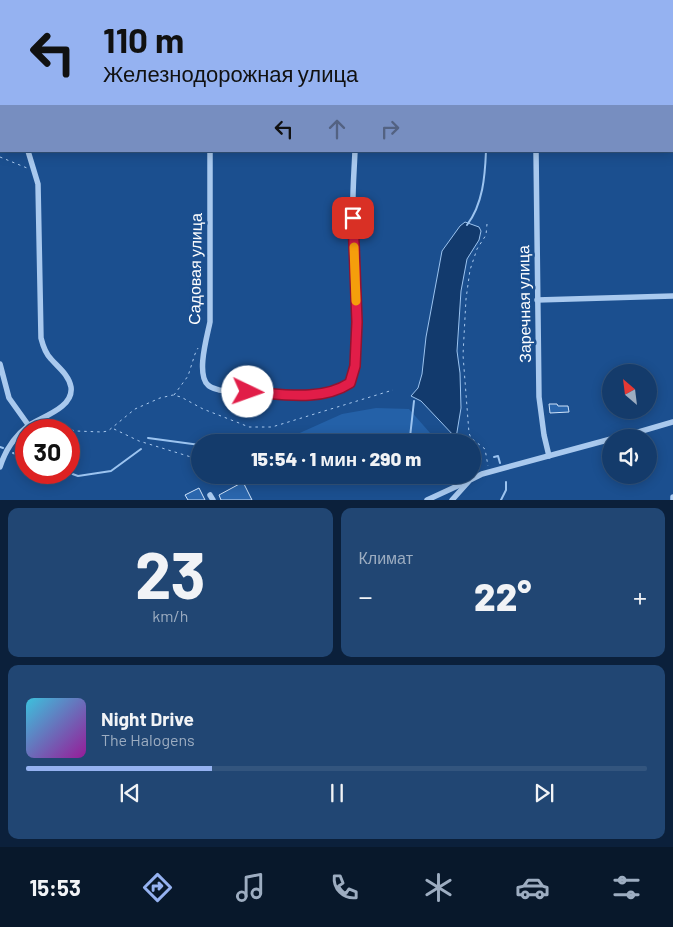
<!DOCTYPE html>
<html lang="ru">
<head>
<meta charset="utf-8">
<style>
	body { margin:0; font-family:Barlow,sans-serif; background:#214673; color:#f1f3f6; height:100vh; display:flex; flex-direction:column; font-size:19px; white-space:nowrap }
	* { box-sizing:border-box; margin:0 }
	p { font-size:16px; color:#9dadc1 }
	.icon { flex:none; width:28px; height:28px; fill:none; stroke:currentColor; stroke-width:2; stroke-linecap:round; stroke-linejoin:round }
	.map { position:relative; height:500px; overflow:hidden }
	.details { display:flex; flex-direction:column; gap:8px; padding:8px; background:#0b203b; flex:1 }
	.details>* { flex:none }
	.guide { position:absolute; left:0px; top:0px; width:674px; height:152px; box-shadow:0 2px 12px #0003,0 0 0 1px #33557e; background:#95b2f1; color:#111; overflow:hidden }
	.needle { width:32px; rotate:332deg }
	.fabs { position:absolute; left:602px; top:364px; display:grid; gap:10px }
	.fabs a { display:grid; place-items:center; width:55px; height:55px; border-radius:50%; background:#143b6b; box-shadow:0 2px 12px #0003,0 0 0 1px #33557e; font-size:25px }
	.speed { position:absolute; left:15px; top:419px; display:flex; gap:10px; font-size:25px; font-weight:700; text-align:center }
	.speed>* { display:grid; place-content:center; width:65px; height:65px; border-radius:50%; background:#143b6b; box-shadow:0 2px 12px #0003,0 0 0 1px #33557e; line-height:1 }
	.speed .limit { border:8px solid #d22; background:#fff; color:#111 }
	.pin { position:absolute; display:grid; place-items:center; width:42px; height:42px; color:#fff; margin:-21px; border-radius:10px; box-shadow:0 2px 8px #0006 }
	.me { position:absolute; width:55px; margin:-28px; rotate:93deg; stroke-linejoin:round; filter:drop-shadow(0 0 4px #0008) }
	.turn { display:flex; align-items:center; gap:18px; height:105px; padding:0 20px; font-size:22px }
	.turn .icon { width:65px; height:65px; stroke-width:2.5 }
	.turn b { display:block; font-size:35px; line-height:42px }
	.lanes { display:flex; align-items:center; height:48px; padding:0 20px; background:#0003; justify-content:center; gap:25px; direction:ltr }
	.lanes .off { opacity:.35 }
	.big { font-size:38px; font-weight:800; line-height:1.1 }
	.details .card { flex:1; display:flex; flex-direction:column; justify-content:center; gap:8px; min-width:0; padding:0 18px; border-radius:10px; background:#214673 }
	.details .dial { align-items:center; gap:0 }
	.dial b { font-size:65px; line-height:1 }
	.song { display:flex; align-items:center; gap:15px }
	.cover { width:60px; height:60px; border-radius:8px; background:linear-gradient(135deg,hsl(190 70% 55%),hsl(300 70% 35%)) }
	.played { height:5px; border-radius:2px; background:linear-gradient(90deg,#95b2f1 30%,#33557e 30%) }
	.keys { display:flex; justify-content:space-around; direction:ltr }
	.heat { display:flex; justify-content:space-between; align-items:center; font-size:28px; direction:ltr }
	.details .tiles { flex:1; display:grid; gap:8px; grid-template-columns:1fr 1fr }
	.card:last-child { grid-column:span 2 }
	.trip { position:absolute; left:191px; top:434px; width:290px; height:50px; border-radius:25px; background:#143b6b; box-shadow:0 2px 12px #0003,0 0 0 1px #33557e; font-weight:800; line-height:50px; text-align:center }
	.tabs { display:flex; height:80px; justify-content:space-around; align-items:center; background:#08182b; color:#9dadc1 }
	.tabs .icon { width:35px; height:35px }
	.tabs .active { color:#95b2f1 }
	.tabs b { font-size:22px; color:#f1f3f6 }
	.map>svg:first-child { display:block }
	.green { fill:#2461a8 }
	.water { fill:#123a6d; stroke:#9cc4f0 }
	.lines { fill:none; stroke-linecap:round; stroke-linejoin:round }
	.stream { stroke:#9cc4f0; stroke-width:2 }
	.building { fill:#2a66ad; stroke:#cfe3fa }
	.path { stroke:#a9c9ee; stroke-width:1; stroke-dasharray:2.5 4; stroke-linecap:butt }
	.minor { stroke:#a9c9ee; stroke-width:5.5 }
	.route-casing { stroke:#92132f; stroke-width:12 }
	.route { stroke:#e11d48; stroke-width:9 }
	.slow { stroke:#f59e0b; stroke-width:9 }
	.labels { text-anchor:middle; stroke-width:5; stroke-linejoin:round; paint-order:stroke }
	.street-label { font-size:16px; fill:#fff; stroke:#1b4f8f }
</style>
</head>
<body>
<div class="map">
<svg width="673" height="500" viewBox="0 0 673 500">
	<rect width="100%" height="100%" fill="#1b4f8f"/>
	<!-- green -->
	<path class="green" d="M376 408 409 409 438 442H289L293 436 342 414Z"/>
	<!-- water -->
	<path class="water" d="M465 222 479 227 481 231 479 240 467 259 461 291 457 351 460 373 461 408 456 438 421 401 411 396 418 388 422 374 426 337 442 251 460 226Z"/>
	<g class="lines">
		<!-- stream -->
		<g class="stream">
			<path d="M443 0V1"/>
			<path d="M467 225C483 204 485 176 486 151"/>
			<path d="M410 437 414 401"/>
			<path d="M148 438 200 445"/>
			<path d="M300 442C337 439 390 430 424 442"/>
			<path d="M0 447 3 448"/>
			<path d="M13 453 26 457"/>
			<path d="M494 457 498 456 500 463"/>
			<path d="M472 460 481 459"/>
			<path d="M67 472 78 476 111 471 141 449"/>
			<path d="M501 500 506 490V482"/>
		</g>
	</g>
	<!-- building -->
	<g class="building">
		<path d="M549 404H557L558 406H568L569 412 550 413Z"/>
		<path d="M243 482 252 500H221L219 495Z"/>
		<path d="M199 488 205 500H188L185 495Z"/>
	</g>
	<g class="lines">
		<!-- path -->
		<g class="path">
			<path d="M14 1V0"/>
			<path d="M0 86H1"/>
			<path d="M0 157 27 168"/>
			<path d="M487 224 486 235 477 249 470 270 466 299 463 355 469 433 471 438 485 449 488 466"/>
			<path d="M174 395 188 376 195 354 198 348"/>
			<path d="M46 424 76 431 102 432 108 431 135 409 160 398 173 395 181 397 203 409 239 423 249 427H272L393 390"/>
			<path d="M114 429 139 441 191 457 200 465"/>
		</g>
		<!-- minor -->
		<g class="minor">
			<path d="M208 0V1"/>
			<path d="M360 1V0"/>
			<path d="M537 1V0"/>
			<path d="M0 40H1"/>
			<path d="M672 41H673"/>
			<path d="M210 151V322C207 337 196 374 208 385 211 388 216 389 219 390 251 393 321 403 347 385 365 372 353 245 353 220 352 197 354 174 355 151"/>
			<path d="M536 151 539 397 544 435 549 456"/>
			<path d="M537 300 673 296"/>
			<path d="M0 364 9 398 29 426"/>
			<path d="M618 438 673 422"/>
			<path d="M0 467C5 451 15 436 28 426 41 417 74 408 71 387 69 375 58 367 51 359 45 353 43 346 41 338L38 184 28 151"/>
			<path d="M210 495 213 500"/>
			<path d="M427 500 466 482"/>
			<path d="M452 500 470 480 482 474 611 439"/>
			<path d="M673 500V497"/>
		</g>
	</g>
	<g class="lines">
		<!-- route casing -->
		<g class="route-casing">
			<path id="route" d="M248 392C281 394 321 402 350 383L355 366 357 322 353 218"/>
		</g>
		<!-- route -->
		<use href="#route" class="route"/>
		<!-- slow -->
		<path class="slow" d="M354 247 356 301"/>
	</g>
	<g class="labels">
		<!-- street labels -->
		<g class="street-label">
			<text transform="translate(195 269) rotate(-89)" y="6">Садовая улица</text>
			<text transform="translate(524 304) rotate(-91)" y="6">Заречная улица</text>
		</g>
	</g>
</svg>
<div class="fabs">
<a><svg class="needle" viewBox="-14 -14 28 28"><path d="M0-13l5 13h-10z" fill="#e53935"/><path d="M0 13l5-13h-10z" fill="#9dadc1"/></svg></a>
<a><svg class="icon" aria-label="sound" viewBox="0 0 24 24"><path d="M4 9h4l5-4v14l-5-4H4zM17 9q2 3 0 6"/></svg></a>
</div>
<div class="speed"><div class="limit">30</div></div>
<div class="pin" style="left:353px;top:218px;background:#d93025"><svg class="icon" aria-label="arrive" viewBox="0 0 24 24"><path d="M6 21V4h12l-3 4 3 4H6"/></svg></div>
<svg class="me" style="left:248px;top:392px" viewBox="-20 -20 40 40"><circle r="19" fill="#fff"/><path d="M0-13L10 11 0 6-10 11z" fill="#e11d48"/></svg>
<div class="trip">15:54 · 1 мин · 290 m</div>
<div class="guide">
<div class="turn"><svg class="icon" aria-label="left" viewBox="0 0 24 24"><path d="M17 20v-9H6M10 6l-5 5 5 5"/></svg><div><b>110 m</b>Железнодорожная улица</div></div>
<div class="lanes"><svg class="icon" aria-label="left" viewBox="0 0 24 24"><path d="M17 20v-9H6M10 6l-5 5 5 5"/></svg><svg class="icon off" aria-label="ahead" viewBox="0 0 24 24"><path d="M12 20V5M6 11l6-6 6 6"/></svg><svg class="icon off" aria-label="right" viewBox="0 0 24 24"><path d="M7 20v-9h11M14 6l5 5-5 5"/></svg></div>
</div>
</div>
<section class="details">
<div class="tiles">
<div class="card dial"><b>23</b><p>km/h</p></div>
<div class="card"><p>Климат</p>
<div class="heat"><a>−</a><b class="big">22°</b><a>+</a></div>
</div>
<div class="card">
<div class="song"><i class="cover"></i><div><b>Night Drive</b><p>The Halogens</p></div></div>
<div class="played"></div>
<div class="keys"><svg class="icon" aria-label="previous" viewBox="0 0 24 24"><path d="M18 5L8 12l10 7zM5 5v14"/></svg><svg class="icon" aria-label="pause" viewBox="0 0 24 24"><path d="M8 5v14M16 5v14"/></svg><svg class="icon" aria-label="next" viewBox="0 0 24 24"><path d="M6 5l10 7-10 7zM19 5v14"/></svg></div>
</div>
</div>
</section>
<nav class="tabs">
<b>15:53</b>
<svg class="icon active" aria-label="directions" viewBox="0 0 24 24"><path d="M12 3l9 9-9 9-9-9zM9 14v-3h6M13 9l2 2-2 2"/></svg>
<svg class="icon" aria-label="music" viewBox="0 0 24 24"><path d="M9 18V5l10-2v13"/><circle cx="6" cy="18" r="3"/><circle cx="16" cy="16" r="3"/></svg>
<svg class="icon" aria-label="phone" viewBox="0 0 24 24"><path d="M5 4h4l2 5-3 2q2 4 5 5l2-3 5 2v4C11 20 4 13 5 4z"/></svg>
<svg class="icon" aria-label="climate" viewBox="0 0 24 24"><path d="M12 3v18M4 7l16 10M4 17L20 7"/></svg>
<svg class="icon" aria-label="car" viewBox="0 0 24 24"><path d="M5 17H2v-5l4-1 3-4h7l3 4 3 1v5h-3M9 17h6M6 11h13"/><circle cx="7" cy="17" r="2"/><circle cx="17" cy="17" r="2"/></svg>
<svg class="icon" aria-label="filters" viewBox="0 0 24 24"><path d="M4 7h16M4 17h16"/><circle cx="9" cy="7" r="2"/><circle cx="15" cy="17" r="2"/></svg>
</nav>
</body>
</html>
